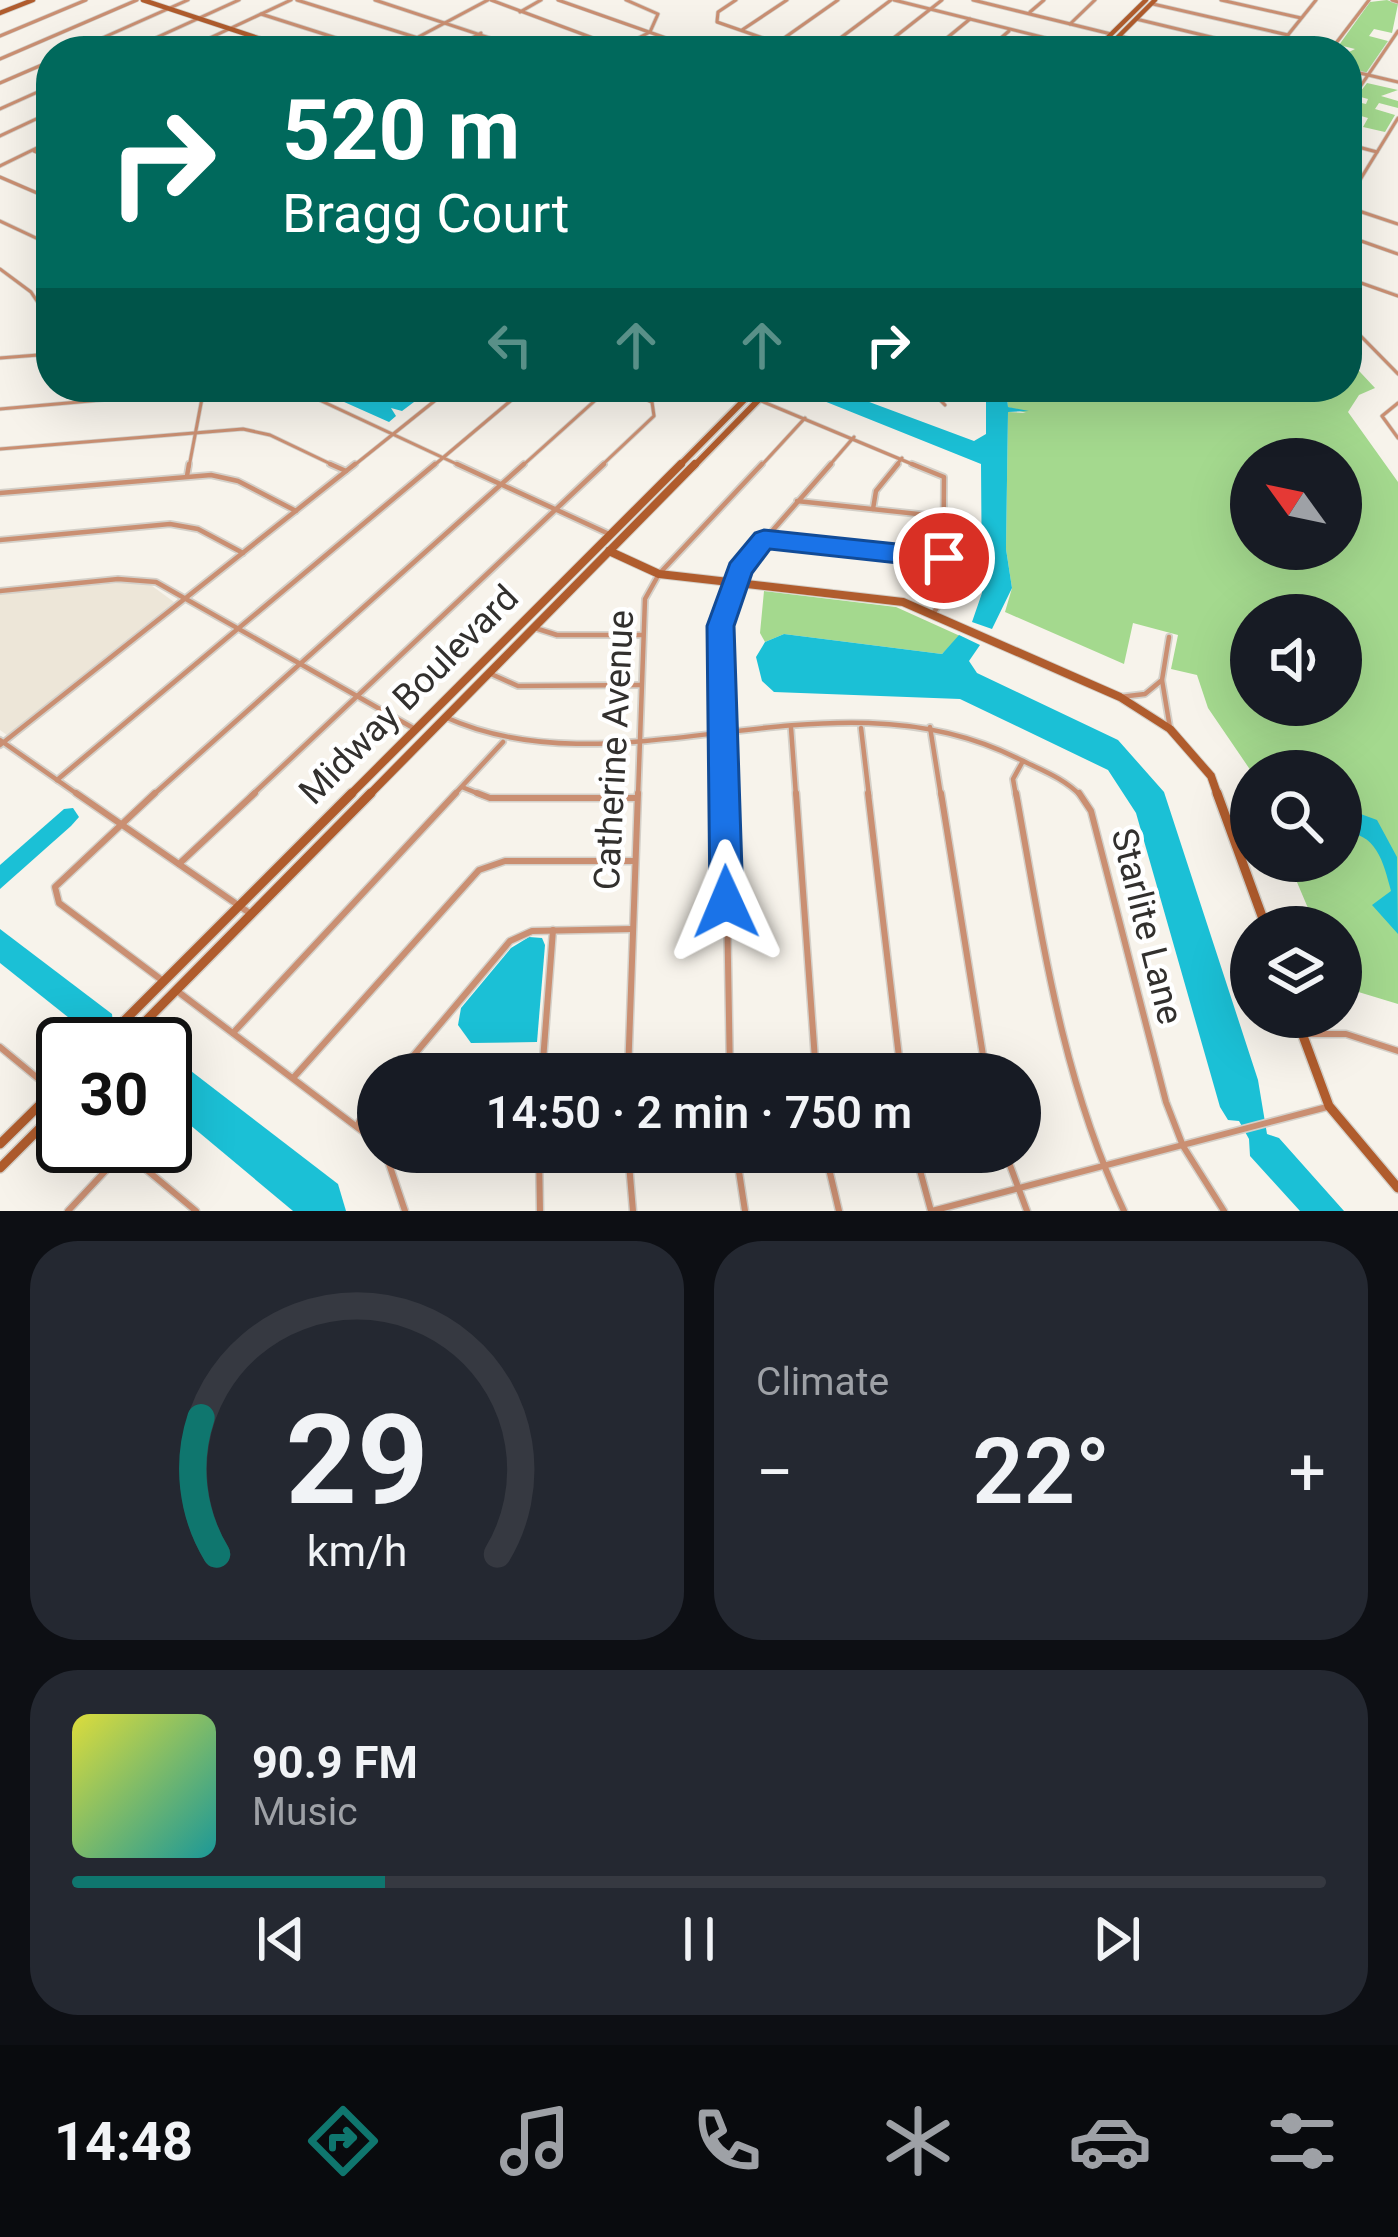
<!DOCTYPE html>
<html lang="en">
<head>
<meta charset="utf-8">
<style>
	body { margin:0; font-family:Roboto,sans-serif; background:#242831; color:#f1f3f6; height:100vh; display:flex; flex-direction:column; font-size:45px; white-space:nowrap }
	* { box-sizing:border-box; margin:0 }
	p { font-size:39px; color:#9ea1a6 }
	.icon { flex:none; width:66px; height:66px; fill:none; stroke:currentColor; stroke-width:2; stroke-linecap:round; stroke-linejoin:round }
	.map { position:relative; height:1211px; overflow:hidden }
	.sheet { display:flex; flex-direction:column; gap:30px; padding:30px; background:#0d0f14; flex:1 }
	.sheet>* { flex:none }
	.banner { position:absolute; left:36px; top:36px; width:1326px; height:366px; border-radius:48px; box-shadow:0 12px 48px #0002; background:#00695c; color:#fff; overflow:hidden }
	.needle { width:78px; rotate:303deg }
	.fabs { position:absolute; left:1230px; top:438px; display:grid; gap:24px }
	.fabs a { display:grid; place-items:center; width:132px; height:132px; border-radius:50%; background:#171b24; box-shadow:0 12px 48px #0002; font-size:60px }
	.speed { position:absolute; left:36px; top:1017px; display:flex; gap:24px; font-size:60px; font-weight:700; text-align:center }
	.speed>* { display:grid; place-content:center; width:156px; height:156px; border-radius:50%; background:#171b24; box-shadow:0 12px 48px #0002; line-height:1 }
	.speed .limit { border:6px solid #111; border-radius:18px; background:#fff; color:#111 }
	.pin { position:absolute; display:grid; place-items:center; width:102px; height:102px; color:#fff; margin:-51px; border:6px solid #fff; border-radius:50%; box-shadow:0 3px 12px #0007 }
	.me { position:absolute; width:132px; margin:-66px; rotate:359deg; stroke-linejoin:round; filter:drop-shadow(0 0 9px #0008) }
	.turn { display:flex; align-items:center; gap:42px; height:252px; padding:0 48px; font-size:54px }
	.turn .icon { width:156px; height:156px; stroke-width:2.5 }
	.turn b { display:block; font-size:84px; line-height:102px }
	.lanes { display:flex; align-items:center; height:114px; padding:0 48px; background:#0003; justify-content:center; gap:60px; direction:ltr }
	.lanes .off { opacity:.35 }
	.big { font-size:90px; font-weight:600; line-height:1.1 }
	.sheet .card { flex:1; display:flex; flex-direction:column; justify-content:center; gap:18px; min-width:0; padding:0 42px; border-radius:48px; background:#242831 }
	.sheet .dial { align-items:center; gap:0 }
	.dial svg { height:312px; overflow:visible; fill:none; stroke:#363941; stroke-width:7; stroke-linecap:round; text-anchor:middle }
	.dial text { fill:#f1f3f6; stroke:none }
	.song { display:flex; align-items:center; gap:36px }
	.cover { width:144px; height:144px; border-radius:18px; background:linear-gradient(135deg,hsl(60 70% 55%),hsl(180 70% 35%)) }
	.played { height:12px; border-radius:6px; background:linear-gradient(90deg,#0f766e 25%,#363941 25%) }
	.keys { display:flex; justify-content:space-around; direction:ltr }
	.heat { display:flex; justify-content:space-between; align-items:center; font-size:66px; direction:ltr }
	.sheet .tiles { flex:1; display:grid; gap:30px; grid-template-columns:1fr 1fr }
	.card:last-child { grid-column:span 2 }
	.trip { position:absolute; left:357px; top:1053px; width:684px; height:120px; border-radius:60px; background:#171b24; box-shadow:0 12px 48px #0002; font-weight:600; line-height:120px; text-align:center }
	.dock { display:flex; height:192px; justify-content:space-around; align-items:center; background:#090b0e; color:#9ea1a6 }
	.dock .icon { width:84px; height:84px }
	.dock .active { color:#0f766e }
	.dock b { font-size:54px; color:#f1f3f6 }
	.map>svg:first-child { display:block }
	.built { fill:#ede6d8 }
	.green { fill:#a4d98e; fill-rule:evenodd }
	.water { fill:#1bc0d6 }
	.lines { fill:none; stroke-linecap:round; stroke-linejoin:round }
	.street-far2-casing { stroke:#d4d0c9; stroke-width:4.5 }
	.street-far1-casing { stroke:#d4d0c9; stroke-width:8 }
	.street-casing { stroke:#d4d0c9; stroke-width:9 }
	.secondary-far3-casing { stroke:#d4d0c9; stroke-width:6 }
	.secondary-far2-casing { stroke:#d4d0c9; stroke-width:9 }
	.secondary-far1-casing { stroke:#d4d0c9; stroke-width:10 }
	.secondary-casing { stroke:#d4d0c9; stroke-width:12 }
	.street-far2 { stroke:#ca8f72; stroke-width:3 }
	.street-far1 { stroke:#ca8f72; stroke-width:4.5 }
	.street { stroke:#ca8f72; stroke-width:6 }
	.secondary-far3 { stroke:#b05c2d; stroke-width:4.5 }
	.secondary-far2 { stroke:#b05c2d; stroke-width:6 }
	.secondary-far1 { stroke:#b05c2d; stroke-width:8 }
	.secondary { stroke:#b05c2d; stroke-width:9 }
	.route { fill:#1a73e8; stroke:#114b97; stroke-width:3 }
	.labels { text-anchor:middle; stroke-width:9; stroke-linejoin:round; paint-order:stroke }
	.street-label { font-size:36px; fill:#32302e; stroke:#fff }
</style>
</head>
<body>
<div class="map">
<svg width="1398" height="1211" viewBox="0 0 1398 1211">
	<rect width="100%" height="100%" fill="#f7f3eb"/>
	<!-- built -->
	<path class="built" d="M131 582 148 583 174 602 7 735 0 730V594Z"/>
	<!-- green -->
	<g class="green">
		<path d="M1387 0 1398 4 1392 33 1374 29 1369 36 1388 41 1366 73 1347 68V53L1355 49 1339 45 1370 2Z"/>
		<path d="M1367 83 1398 90 1381 96 1398 101V108L1379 103 1375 109 1395 115 1385 132 1363 127 1368 118 1347 112 1353 101 1366 104 1368 99 1357 96Z"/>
		<path d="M1347 358 1375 388 1359 395 1348 412 1398 482V1004L1342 987 1341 927H1316L1288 861H1341V771H1251L1208 708 1197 675 1171 669 1178 635 1133 623 1124 664 1005 612 1012 588 1006 549 1008 412 1026 413 1008 407 1006 387H1140L1164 401 1197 387H1347ZM1251 459H1341V549H1251ZM1251 615H1341V705H1251Z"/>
		<path d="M764 591 896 607 969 640 959 636 942 654 784 634 765 642 760 633Z"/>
	</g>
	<!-- water -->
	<g class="water">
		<path d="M327 387H434L402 411 391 408 396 416 389 422 324 393Z"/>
		<path d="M789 387H829L974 441 986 434V387H1006L1008 407 1029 411 1008 412 1006 549 1012 588 992 629 972 622 982 593 981 464Z"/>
		<path d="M784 634 942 654 959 635 980 645 969 661 977 673 1118 740 1164 792 1258 1080 1267 1134 1279 1138 1344 1211H1300L1250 1156 1249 1139 1239 1121 1228 1120 1220 1107 1136 813 1108 770 960 699 774 692 762 681 756 657 765 642Z"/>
		<path d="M73 808 79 817 71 826 0 889V865L64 809Z"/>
		<path d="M1358 813 1377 820 1397 857 1398 934 1372 905 1391 891C1383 862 1377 832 1341 832V820Z"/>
		<path d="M0 929 112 1014 113 1024 93 1037 0 963Z"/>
		<path d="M529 937 542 938 545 945 537 1042 471 1043 458 1025 461 1008 511 948Z"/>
		<path d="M165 1051 338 1184 346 1211H293L165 1104Z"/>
	</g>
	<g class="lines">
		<!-- street-far2 casing -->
		<g class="street-far2-casing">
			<g id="street-far2">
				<path d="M297 0 418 38"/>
				<path d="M375 0 529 51"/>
				<path d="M491 0 628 51"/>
				<path d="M558 0 703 51"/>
				<path d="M736 0 718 12 717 22 800 51"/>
				<path d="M894 0 1098 51"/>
				<path d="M973 0 1111 34"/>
				<path d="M1221 0 1301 18"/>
				<path d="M1392 0 1398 2"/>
				<path d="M1153 4 1288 35"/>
				<path d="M520 12 541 0"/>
				<path d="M1030 12 1044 0"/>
				<path d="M261 14 377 51"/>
				<path d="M1136 19 1269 51"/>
				<path d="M1070 24 1095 0"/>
				<path d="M742 30 787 0"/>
				<path d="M0 36 86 0"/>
				<path d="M1119 36 1181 51"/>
				<path d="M777 43 838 0"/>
				<path d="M194 45 211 51"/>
				<path d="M619 48 650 32 658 14 626 0"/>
				<path d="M73 51 188 0"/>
				<path d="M127 51 239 0"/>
				<path d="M182 51 291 0"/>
				<path d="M392 51 488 0"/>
				<path d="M449 51 481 33"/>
				<path d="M823 51 891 0"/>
				<path d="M877 51 942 0"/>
				<path d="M931 51 970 19"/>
				<path d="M986 51 1009 31"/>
				<path d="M1040 51 1053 40"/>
				<path d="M1275 51 1316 0"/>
				<path d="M1330 51 1369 0"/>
				<path d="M0 59 137 0"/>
				<path d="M1347 70 1398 82"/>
				<path d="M0 83 51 61"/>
				<path d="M1347 106 1398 31"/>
				<path d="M0 109 51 86"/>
				<path d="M0 136 51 112"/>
				<path d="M1347 144 1377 152"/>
				<path d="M34 151 51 158"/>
				<path d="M0 166 51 141"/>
				<path d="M0 177 51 199"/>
				<path d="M1347 201 1398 118"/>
				<path d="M1347 207 1398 224"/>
				<path d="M0 221 51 245"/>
				<path d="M1347 236 1398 254"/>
				<path d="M0 269 31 292 51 322"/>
				<path d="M1347 278 1398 296"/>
				<path d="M1347 322 1398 374"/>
				<path d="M0 358 51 354"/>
				<path d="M308 387 313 397 463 467"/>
				<path d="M727 387 749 395"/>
				<path d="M886 387 921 397 949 387"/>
				<path d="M933 393 945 405"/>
				<path d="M759 400 919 467"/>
				<path d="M1398 403 1382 416 1398 438"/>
				<path d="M0 409 248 387"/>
				<path d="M0 449 243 429 270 435 337 467"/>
				<path d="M189 467 203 393"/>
				<path d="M352 467 452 387"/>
				<path d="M432 467 527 387"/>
				<path d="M521 467 610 387"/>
				<path d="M600 467 654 416 652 402 616 387"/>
				<path d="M760 467 805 418"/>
				<path d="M828 467 854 437"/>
				<path d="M895 467 902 458"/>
			</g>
		</g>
		<!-- street-far1 casing -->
		<g class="street-far1-casing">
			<g id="street-far1">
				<path d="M330 464 346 471"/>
				<path d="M457 464 609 534"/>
				<path d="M912 464 944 477 943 598 933 614"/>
				<path d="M187 476 189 464"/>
				<path d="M0 493 211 475 238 481 296 511"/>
				<path d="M797 501 946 517"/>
				<path d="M873 509 876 491 898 464"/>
				<path d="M765 539 944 558"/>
				<path d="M0 540 170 524 198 529 243 553"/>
				<path d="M0 591 118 579 156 582 415 729"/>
				<path d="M535 628 557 635H642"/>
				<path d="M489 673 518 686 640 685"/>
				<path d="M1162 680 1170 728"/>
				<path d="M1120 697 1145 694 1162 680 1169 637"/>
				<path d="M445 717C621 797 830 663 1019 759 1041 770 1064 778 1081 796"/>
				<path d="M930 727 941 796"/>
				<path d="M791 728 796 796"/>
				<path d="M861 728 869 796"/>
				<path d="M0 740 80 796"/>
				<path d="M0 745 355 464"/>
				<path d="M57 780 435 464"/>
				<path d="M462 787 484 796"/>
				<path d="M152 796 524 464"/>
				<path d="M251 796 604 464"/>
				<path d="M453 796 503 742"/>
				<path d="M638 796 645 599 659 574 762 464"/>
				<path d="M725 796 722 615 744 563 831 464"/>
				<path d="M1016 796 1013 779 1023 761"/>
			</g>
		</g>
		<!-- street casing -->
		<g class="street-casing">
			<g id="street">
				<path d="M76 793 251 914"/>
				<path d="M155 793 55 887 59 903 163 981"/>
				<path d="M477 793 490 798H636"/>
				<path d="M725 793 730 1074"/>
				<path d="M796 793 816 1074"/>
				<path d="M868 793 901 1074"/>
				<path d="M941 793 986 1074"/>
				<path d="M1016 793C1042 936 1061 1078 1124 1211"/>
				<path d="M1079 793 1091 811 1166 1102 1183 1146 1224 1211"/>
				<path d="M179 864 255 793"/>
				<path d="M177 991 378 1143"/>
				<path d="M233 1033 456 793"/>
				<path d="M1305 1034H1346L1398 1051"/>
				<path d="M0 1047 63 1099"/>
				<path d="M398 1074 510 941 532 931 632 929"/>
				<path d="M542 1074 553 930"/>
				<path d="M628 1074 638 793"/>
				<path d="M294 1077 479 870 505 861H634"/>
				<path d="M359 1122 378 1099"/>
				<path d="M118 1146 196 1211"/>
				<path d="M385 1152 405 1211"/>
				<path d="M539 1152 540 1211"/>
				<path d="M628 1152 633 1211"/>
				<path d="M736 1152 745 1211"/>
				<path d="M825 1152 839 1211"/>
				<path d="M915 1152 931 1211"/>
				<path d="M1005 1152 1027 1211"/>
				<path d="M68 1211 124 1151"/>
				<path d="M932 1211 1327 1107"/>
			</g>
		</g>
		<!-- secondary-far3 casing -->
		<g class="secondary-far3-casing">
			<g id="secondary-far3">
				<path d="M143 0 297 51"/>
				<path d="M0 13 33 0"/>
				<path d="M1094 51 1146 0"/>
				<path d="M1104 51 1155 0"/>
			</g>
		</g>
		<!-- secondary-far2 casing -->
		<g class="secondary-far2-casing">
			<g id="secondary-far2">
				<path d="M678 467 757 387"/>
				<path d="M693 467 771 387"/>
			</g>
		</g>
		<!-- secondary-far1 casing -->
		<g class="secondary-far1-casing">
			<g id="secondary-far1">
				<path d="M609 551 659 574 903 602 1120 697 1170 729 1211 776 1218 796"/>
				<path d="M349 796 681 464"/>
				<path d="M368 796 695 464"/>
			</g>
		</g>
		<!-- secondary casing -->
		<g class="secondary-casing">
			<g id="secondary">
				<path d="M1217 793 1266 927"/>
				<path d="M1296 1017 1329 1106 1398 1188"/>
				<path d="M101 1044 352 793"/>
				<path d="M123 1044 371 793"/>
				<path d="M0 1144 63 1082"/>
				<path d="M0 1168 63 1105"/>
			</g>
		</g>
		<!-- street-far2 -->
		<use href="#street-far2" class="street-far2"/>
		<!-- street-far1 -->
		<use href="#street-far1" class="street-far1"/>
		<!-- street -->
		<use href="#street" class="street"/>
		<!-- secondary-far3 -->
		<use href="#secondary-far3" class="secondary-far3"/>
		<!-- secondary-far2 -->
		<use href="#secondary-far2" class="secondary-far2"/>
		<!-- secondary-far1 -->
		<use href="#secondary-far1" class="secondary-far1"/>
		<!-- secondary -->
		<use href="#secondary" class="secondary"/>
	</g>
	<!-- route -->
	<path class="route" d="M764 530 944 549 958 558 944 568 770 549 752 573 734 626 743 902 738 912 726 917 715 912 710 902 707 626 730 563 755 533Z"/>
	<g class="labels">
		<!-- street labels -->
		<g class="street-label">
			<text transform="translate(408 694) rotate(-45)" y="13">Midway Boulevard</text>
			<text transform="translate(613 750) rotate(-87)" y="13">Catherine Avenue</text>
			<text transform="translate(1148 926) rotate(76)" y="13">Starlite Lane</text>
		</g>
	</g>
</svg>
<div class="fabs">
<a><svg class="needle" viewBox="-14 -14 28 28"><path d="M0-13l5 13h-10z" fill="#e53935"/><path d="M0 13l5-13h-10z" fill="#9ea1a6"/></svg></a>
<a><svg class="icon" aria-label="sound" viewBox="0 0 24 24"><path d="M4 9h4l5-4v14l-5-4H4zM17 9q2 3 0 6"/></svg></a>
<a><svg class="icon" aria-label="search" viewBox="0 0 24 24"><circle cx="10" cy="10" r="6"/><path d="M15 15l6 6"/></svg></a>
<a><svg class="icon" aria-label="layers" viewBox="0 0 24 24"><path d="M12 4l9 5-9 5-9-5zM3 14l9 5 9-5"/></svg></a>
</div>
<div class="speed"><div class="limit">30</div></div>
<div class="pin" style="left:944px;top:558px;background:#d93025"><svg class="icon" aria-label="arrive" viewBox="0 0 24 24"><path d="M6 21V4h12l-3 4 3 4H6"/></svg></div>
<svg class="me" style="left:726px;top:902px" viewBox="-20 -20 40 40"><path d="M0-17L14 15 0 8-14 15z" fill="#1a73e8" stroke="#fff" stroke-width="4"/></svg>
<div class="trip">14:50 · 2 min · 750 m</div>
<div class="banner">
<div class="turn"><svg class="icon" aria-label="right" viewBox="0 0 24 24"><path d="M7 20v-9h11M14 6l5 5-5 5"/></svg><div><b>520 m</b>Bragg Court</div></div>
<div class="lanes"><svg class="icon off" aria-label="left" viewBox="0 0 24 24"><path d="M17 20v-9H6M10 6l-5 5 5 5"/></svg><svg class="icon off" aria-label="ahead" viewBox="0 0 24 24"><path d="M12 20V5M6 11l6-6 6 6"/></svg><svg class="icon off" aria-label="ahead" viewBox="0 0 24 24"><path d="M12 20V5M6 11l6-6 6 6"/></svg><svg class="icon" aria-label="right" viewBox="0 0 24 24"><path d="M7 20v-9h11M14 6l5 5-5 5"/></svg></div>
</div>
</div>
<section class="sheet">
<div class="tiles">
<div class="card dial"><svg viewBox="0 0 100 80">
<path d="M14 69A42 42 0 1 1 86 69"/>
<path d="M14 69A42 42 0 0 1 10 34" stroke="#0f766e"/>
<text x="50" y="56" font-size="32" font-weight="700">29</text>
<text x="50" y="72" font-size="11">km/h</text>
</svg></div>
<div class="card"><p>Climate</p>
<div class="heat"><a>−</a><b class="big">22°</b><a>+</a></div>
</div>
<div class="card">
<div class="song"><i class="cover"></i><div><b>90.9 FM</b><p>Music</p></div></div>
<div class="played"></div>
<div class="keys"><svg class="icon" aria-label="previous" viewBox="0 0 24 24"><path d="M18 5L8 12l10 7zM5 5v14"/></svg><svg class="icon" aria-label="pause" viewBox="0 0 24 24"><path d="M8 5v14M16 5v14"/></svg><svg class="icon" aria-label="next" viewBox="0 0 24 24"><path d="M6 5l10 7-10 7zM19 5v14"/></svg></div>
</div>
</div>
</section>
<nav class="dock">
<b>14:48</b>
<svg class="icon active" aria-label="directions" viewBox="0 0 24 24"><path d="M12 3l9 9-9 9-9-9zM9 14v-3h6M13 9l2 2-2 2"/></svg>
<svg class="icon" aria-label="music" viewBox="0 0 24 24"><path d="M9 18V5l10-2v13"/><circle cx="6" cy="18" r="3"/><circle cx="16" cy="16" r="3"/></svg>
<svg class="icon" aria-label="phone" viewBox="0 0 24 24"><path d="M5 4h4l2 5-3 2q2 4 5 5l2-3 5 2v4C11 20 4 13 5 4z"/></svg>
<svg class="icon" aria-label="climate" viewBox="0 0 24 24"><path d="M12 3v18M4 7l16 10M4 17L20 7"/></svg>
<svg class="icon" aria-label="car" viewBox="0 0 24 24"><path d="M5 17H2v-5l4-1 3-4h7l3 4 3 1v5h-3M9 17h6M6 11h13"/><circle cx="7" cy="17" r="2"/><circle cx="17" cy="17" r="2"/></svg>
<svg class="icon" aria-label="filters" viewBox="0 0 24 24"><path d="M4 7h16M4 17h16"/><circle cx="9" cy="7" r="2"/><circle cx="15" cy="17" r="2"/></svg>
</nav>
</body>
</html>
